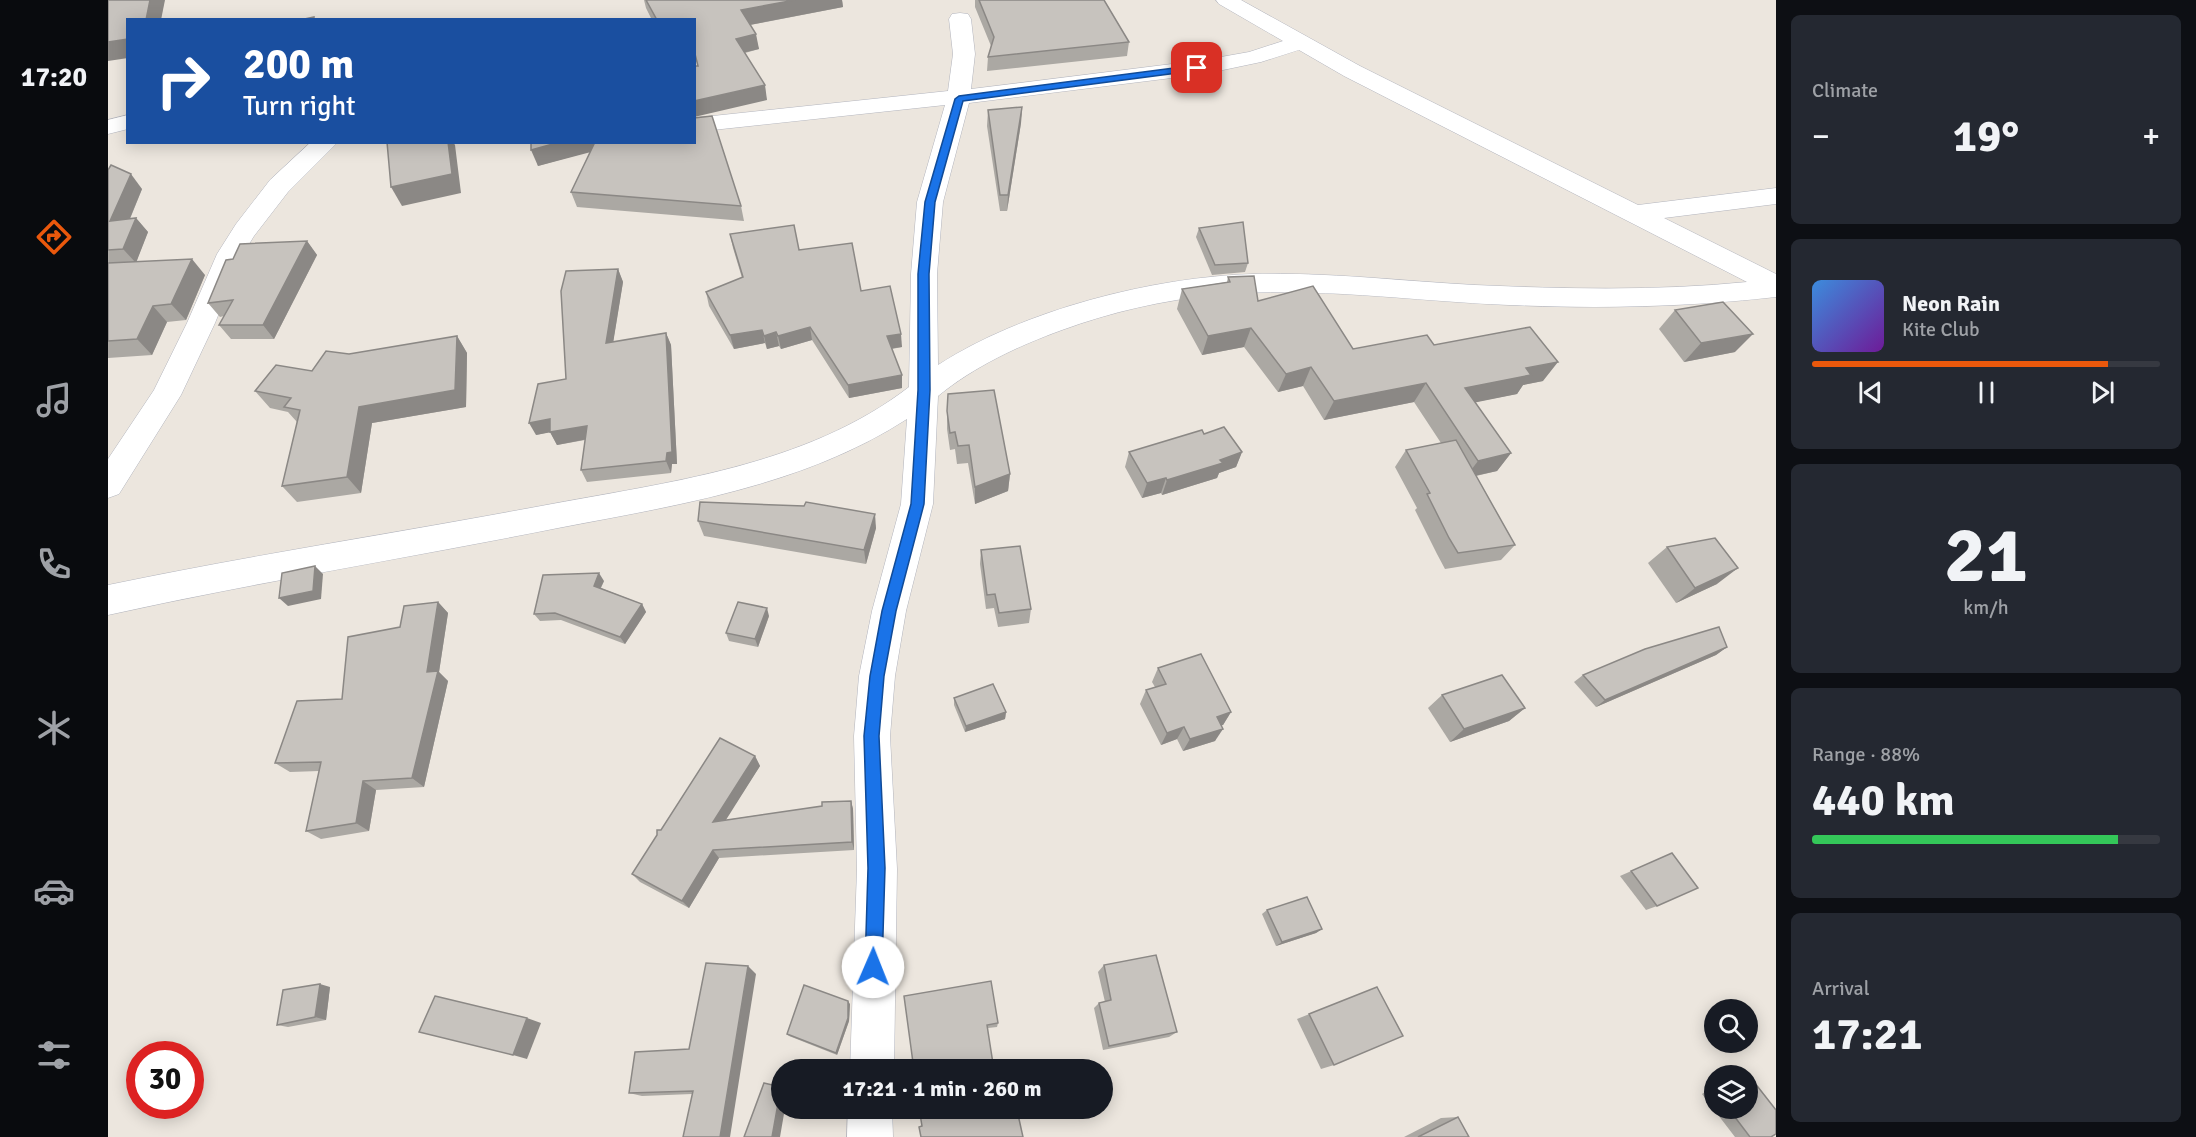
<!DOCTYPE html>
<html lang="en">
<head>
<meta charset="utf-8">
<style>
	body { margin:0; font-family:Signika,sans-serif; background:#242831; color:#f1f3f6; height:100vh; display:flex; flex-direction:column; font-size:22px; white-space:nowrap }
	* { box-sizing:border-box; margin:0 }
	p { font-size:20px; color:#9ea1a6 }
	.icon { flex:none; width:33px; height:33px; fill:none; stroke:currentColor; stroke-width:2; stroke-linecap:round; stroke-linejoin:round }
	.map { position:relative; flex:1; overflow:hidden }
	.side { display:flex; flex-direction:column; gap:15px; padding:15px; background:#0d0f14; width:420px }
	.side>* { flex:none }
	.banner { position:absolute; left:18px; top:18px; width:570px; height:126px; border-radius:0px; box-shadow:0 3px 15px #0003; background:#1a4fa0; color:#fff; overflow:hidden }
	.fabs { position:absolute; left:1596px; top:999px; display:grid; gap:12px }
	.fabs a { display:grid; place-items:center; width:54px; height:54px; border-radius:50%; background:#171b24; box-shadow:0 3px 15px #0003; font-size:30px }
	.speed { position:absolute; left:18px; top:1041px; display:flex; gap:12px; font-size:30px; font-weight:700; text-align:center }
	.speed>* { display:grid; place-content:center; width:78px; height:78px; border-radius:50%; background:#171b24; box-shadow:0 3px 15px #0003; line-height:1 }
	.speed .limit { border:9px solid #d22; background:#fff; color:#111 }
	.pin { position:absolute; display:grid; place-items:center; width:51px; height:51px; color:#fff; margin:-26px; border-radius:12px; box-shadow:0 3px 9px #0006 }
	.me { position:absolute; width:66px; margin:-33px; rotate:1deg; stroke-linejoin:round; filter:drop-shadow(0 0 4px #0008) }
	.turn { display:flex; align-items:center; gap:21px; height:126px; padding:0 18px; font-size:27px }
	.turn .icon { width:78px; height:78px; stroke-width:2.5 }
	.turn b { display:block; font-size:42px; line-height:51px }
	.big { font-size:45px; font-weight:700; line-height:1.1 }
	.side .widget { flex:1; display:flex; flex-direction:column; justify-content:center; gap:9px; min-width:0; padding:0 21px; border-radius:9px; background:#242831 }
	.side .dial { align-items:center; gap:0 }
	.dial b { font-size:78px; line-height:1 }
	.song { display:flex; align-items:center; gap:18px }
	.cover { width:72px; height:72px; border-radius:9px; background:linear-gradient(135deg,hsl(210 70% 55%),hsl(280 70% 35%)) }
	.played { height:6px; border-radius:3px; background:linear-gradient(90deg,#ea580c 85%,#363941 85%) }
	.keys { display:flex; justify-content:space-around; direction:ltr }
	.heat { display:flex; justify-content:space-between; align-items:center; font-size:33px; direction:ltr }
	.charge { height:9px; border-radius:4px; background:linear-gradient(90deg,#34c759 88%,#363941 0) }
	.trip { position:absolute; left:663px; top:1059px; width:342px; height:60px; border-radius:30px; background:#171b24; box-shadow:0 3px 15px #0003; font-weight:700; line-height:60px; text-align:center }
	main { display:flex; flex:1; min-height:0 }
	.dock { display:flex; flex-direction:column; width:108px; justify-content:space-around; align-items:center; background:#090b0e; color:#9ea1a6 }
	.dock .icon { width:42px; height:42px }
	.dock .current { color:#ea580c }
	.dock b { font-size:27px; color:#f1f3f6 }
	.map>svg:first-child { display:block }
	.lines { fill:none; stroke-linecap:round; stroke-linejoin:round }
	.street-casing { stroke:#b2b4bd; stroke-width:1 }
	.street { fill:#fff; fill-rule:evenodd }
	.wall { fill:#aba8a3 }
	.shaded-wall { fill:#8b8885 }
	.building { fill:#c7c3be; stroke:#8b8885; stroke-width:1.5 }
	.route { fill:#1a73e8; stroke:#114b97; stroke-width:1.5 }
</style>
</head>
<body>
<main>
<nav class="dock">
<b>17:20</b>
<svg class="icon current" aria-label="directions" viewBox="0 0 24 24"><path d="M12 3l9 9-9 9-9-9zM9 14v-3h6M13 9l2 2-2 2"/></svg>
<svg class="icon" aria-label="music" viewBox="0 0 24 24"><path d="M9 18V5l10-2v13"/><circle cx="6" cy="18" r="3"/><circle cx="16" cy="16" r="3"/></svg>
<svg class="icon" aria-label="phone" viewBox="0 0 24 24"><path d="M5 4h4l2 5-3 2q2 4 5 5l2-3 5 2v4C11 20 4 13 5 4z"/></svg>
<svg class="icon" aria-label="climate" viewBox="0 0 24 24"><path d="M12 3v18M4 7l16 10M4 17L20 7"/></svg>
<svg class="icon" aria-label="car" viewBox="0 0 24 24"><path d="M5 17H2v-5l4-1 3-4h7l3 4 3 1v5h-3M9 17h6M6 11h13"/><circle cx="7" cy="17" r="2"/><circle cx="17" cy="17" r="2"/></svg>
<svg class="icon" aria-label="filters" viewBox="0 0 24 24"><path d="M4 7h16M4 17h16"/><circle cx="9" cy="7" r="2"/><circle cx="15" cy="17" r="2"/></svg>
</nav>
<div class="map">
<svg width="1668" height="1137" viewBox="0 0 1668 1137">
	<rect width="100%" height="100%" fill="#ece6de"/>
	<g class="lines">
		<!-- street casing -->
		<g class="street-casing">
			<g id="street">
				<path d="M1108 0H1133L1252 66 1530 205 1668 188V204L1556 218 1668 274V297C1579 307 1491 309 1401 305 1304 301 1205 286 1108 295 1055 300 1003 312 954 330 910 346 867 366 830 396L825 504 798 611 787 676 782 736 789 869 786 1070H742L749 869 746 736 751 676 764 611 793 504 799 419C695 486 570 505 450 528 300 558 149 582 0 615V585C144 555 289 533 433 506 559 482 697 467 801 387L803 274 809 202 837 105 586 132V118L840 91 845 54 841 19 844 14 852 13 860 14 863 19 867 54 863 89 1096 60 1141 52 1175 41 1111 4ZM1191 50 1236 76 1639 282C1549 291 1457 289 1367 285 1293 281 1219 272 1145 274 1045 277 915 310 830 365L829 274 835 202 861 103 1096 74 1153 62Z"/>
				<path d="M20 115V129L0 134V120Z"/>
				<path d="M203 142H230L180 192 146 236 135 254 107 323 73 395 11 494 0 498V459L46 390 79 323 109 254 128 224 162 180Z"/>
				<path d="M740 1108H784L785 1137H739Z"/>
			</g>
		</g>
		<!-- street -->
		<use href="#street" class="street"/>
	</g>
	<!-- wall -->
	<g class="wall">
		<path d="M536 0H734L735 7 642 25 651 49 637 53 659 100 590 66 586 20H544L538 8Z"/>
		<path d="M867 0H996L1021 42 1019 56 879 71 880 57 883 46 867 7Z"/>
		<path d="M914 107 913 123 899 211H892L879 126 880 110Z"/>
		<path d="M423 142H586L633 206 636 221 469 207 463 192 483 151 430 166Z"/>
		<path d="M0 170 34 189 22 219 28 218 40 232 28 262 97 275 78 320 59 322 44 355 0 358Z"/>
		<path d="M1091 228 1140 263 1137 272 1104 275 1088 237Z"/>
		<path d="M622 234 691 250 753 291 794 347 784 349 794 375V388L741 398 704 340 673 349 671 346 659 349 657 343 626 349 601 306 598 292 634 278 625 248Z"/>
		<path d="M199 241 209 255 166 339H123L111 325 116 316 112 317 100 303 125 259Z"/>
		<path d="M510 269 515 282 505 342 558 333 563 345 569 464H564L563 473 479 482 473 470 477 440 449 445 442 432 428 435 458 379Z"/>
		<path d="M1120 277 1150 301 1245 349 1326 345 1435 381 1415 385 1409 394 1367 402 1403 453 1389 471 1368 476 1407 545 1393 560 1337 569 1329 554 1307 510 1309 508 1287 467 1298 450 1333 443 1306 402 1216 420 1195 386 1170 392 1136 347 1094 355 1069 309 1074 289 1119 282Z"/>
		<path d="M1567 310 1627 352 1576 362 1551 329Z"/>
		<path d="M349 336 359 353 358 407 264 423 253 493 189 502 174 486 189 422 180 412 162 408 147 391 204 371 241 354Z"/>
		<path d="M839 411 902 474 900 491 867 504 860 463 849 464 847 449 842 450 839 429Z"/>
		<path d="M1096 434 1134 452 1128 467 1111 473 1109 478 1054 495 1053 493 1034 498 1017 467 1021 452Z"/>
		<path d="M590 521 768 528 758 564 596 536Z"/>
		<path d="M1559 547 1609 584 1568 603 1540 563Z"/>
		<path d="M873 550 923 609 921 623 890 627 886 608 878 609 872 564Z"/>
		<path d="M496 581 493 588 534 604 538 612 517 644 453 620 432 621 426 614Z"/>
		<path d="M330 602 340 613 331 672 340 681 316 787 268 790 261 831 213 839 198 831 211 771 182 772 167 763 234 699 292 627Z"/>
		<path d="M661 616 650 647 621 641 618 633Z"/>
		<path d="M1619 647 1608 655 1488 707 1466 682 1475 675Z"/>
		<path d="M1050 668 1123 712 1115 725H1113L1107 741 1075 751 1069 739 1053 745 1032 704 1038 690 1047 687 1044 682Z"/>
		<path d="M1334 695 1417 708 1401 721 1342 742 1320 708Z"/>
		<path d="M846 698 898 712 897 719 857 732 846 705Z"/>
		<path d="M647 756 652 766 617 820 714 806 743 801 745 809 746 850 611 858 581 908 532 882 524 874 553 830Z"/>
		<path d="M1564 853 1549 906 1538 910 1512 876Z"/>
		<path d="M1159 910 1214 929 1208 933 1168 946 1154 914Z"/>
		<path d="M996 965 1069 1032 1061 1037 995 1050 986 1008 991 1003 997 1002 990 972Z"/>
		<path d="M648 974 584 1094 534 1096 521 1093 581 1049Z"/>
		<path d="M222 987 218 1020 180 1027 169 1025Z"/>
		<path d="M1269 987 1226 1065 1213 1069 1189 1019Z"/>
		<path d="M796 996 890 1023 889 1027 880 1028Z"/>
		<path d="M742 1004 741 1021 729 1055 681 1036 679 1034Z"/>
		<path d="M1639 1073 1663 1137H1627L1594 1094 1606 1086V1108H1640V1076H1624Z"/>
		<path d="M1350 1117 1361 1137H1296L1333 1118Z"/>
	</g>
	<!-- shaded-wall -->
	<g class="shaded-wall">
		<path d="M42 0H57L53 20H38Z"/>
		<path d="M687 0H734L735 7 636 26 633 10Z"/>
		<path d="M648 34 651 49 630 54 628 39Z"/>
		<path d="M20 39V58L0 61V42Z"/>
		<path d="M657 85 659 100 586 117V101Z"/>
		<path d="M914 107 913 123 899 211 900 195Z"/>
		<path d="M340 142H345L347 145 353 193 294 206 283 187Z"/>
		<path d="M452 142H496L498 148 430 166 423 150Z"/>
		<path d="M23 174 34 189 15 235 2 221Z"/>
		<path d="M28 218 40 232 28 263 15 249Z"/>
		<path d="M199 241 209 255 166 339 155 325Z"/>
		<path d="M84 259 97 275 78 320 63 304Z"/>
		<path d="M510 269 515 282 503 356 498 343Z"/>
		<path d="M45 306 59 322 44 355 29 339Z"/>
		<path d="M702 327 704 340 673 349 670 336Z"/>
		<path d="M1143 328 1136 347 1094 355 1100 336Z"/>
		<path d="M654 330 657 343 626 349 622 335Z"/>
		<path d="M668 332 671 346 659 349 656 336Z"/>
		<path d="M558 333 563 345 569 464H564L563 473 558 461Z"/>
		<path d="M793 334 794 347 780 349 779 336Z"/>
		<path d="M1645 334 1627 352 1576 362 1593 343Z"/>
		<path d="M349 336 359 353 358 407 264 423 253 493 239 477 251 407Z"/>
		<path d="M1450 362 1435 381 1415 385 1409 394 1345 407 1357 388 1418 368Z"/>
		<path d="M1203 367 1195 386 1170 392 1178 374Z"/>
		<path d="M794 375V388L741 398 740 385Z"/>
		<path d="M1318 383 1306 402 1216 420 1226 401Z"/>
		<path d="M442 419 449 431 428 435 421 423Z"/>
		<path d="M479 426 485 438 449 445 442 432Z"/>
		<path d="M1134 452 1128 467 1111 473 1109 478 1054 495 1059 480Z"/>
		<path d="M1403 453 1389 471 1357 478 1370 461Z"/>
		<path d="M902 474 900 491 867 504V487Z"/>
		<path d="M1058 478 1053 493 1034 498 1039 483Z"/>
		<path d="M767 514 768 528 758 564 756 550Z"/>
		<path d="M207 566 215 574 213 599 180 606 171 598Z"/>
		<path d="M1630 568 1609 584 1568 603 1587 588Z"/>
		<path d="M491 573 496 581 490 593 486 586Z"/>
		<path d="M330 602 340 613 331 672 340 681 316 787 304 778 319 672Z"/>
		<path d="M534 604 538 612 517 644 512 637Z"/>
		<path d="M659 608 661 616 650 647 647 639Z"/>
		<path d="M1619 647 1608 655 1488 707 1497 700Z"/>
		<path d="M1417 708 1401 721 1342 742 1356 729Z"/>
		<path d="M898 712 897 719 857 732 858 726Z"/>
		<path d="M1123 712 1115 725 1101 729 1109 717Z"/>
		<path d="M1076 727 1069 739 1053 745 1059 733Z"/>
		<path d="M1115 729 1107 741 1075 751 1082 739Z"/>
		<path d="M647 756 652 766 611 831 605 822Z"/>
		<path d="M255 781 268 790 261 831 248 823Z"/>
		<path d="M743 801 745 809 746 850 744 842Z"/>
		<path d="M605 850 611 858 581 908 574 901Z"/>
		<path d="M1214 929 1208 933 1168 946 1174 942Z"/>
		<path d="M640 966 648 974 622 1137H612Z"/>
		<path d="M212 984 222 987 218 1020 207 1017Z"/>
		<path d="M740 1001 742 1004 741 1021 729 1055 728 1053Z"/>
		<path d="M419 1018 433 1023 419 1059 405 1055Z"/>
		<path d="M673 1087 674 1108H677L672 1137H664Z"/>
	</g>
	<!-- building -->
	<g class="building">
		<path d="M0 0H42L38 20H20V39L0 42Z"/>
		<path d="M538 0H687L633 10 648 34 628 39 657 85 586 101V66H590L586 50V20H549Z"/>
		<path d="M871 0H996L1021 42 880 57 886 37Z"/>
		<path d="M206 17V20H192Z"/>
		<path d="M914 107 900 195H892L880 110Z"/>
		<path d="M604 116 633 206 463 192 487 142H586V118Z"/>
		<path d="M279 142H340L344 174 283 187Z"/>
		<path d="M423 142H452L423 150Z"/>
		<path d="M3 165 23 174 2 221 28 218 15 249 0 250V170Z"/>
		<path d="M1135 222 1140 263 1107 265 1091 228Z"/>
		<path d="M686 225 691 250 744 243 753 291 782 286 793 334 779 336 794 375 740 385 702 327 670 336 668 332 656 336 654 330 622 335 598 292 635 277 622 234Z"/>
		<path d="M199 241 155 325H111L125 300 100 303 118 260 125 259 132 244Z"/>
		<path d="M84 259 63 304 45 306 29 339 0 341V263Z"/>
		<path d="M510 269 498 343 558 333 564 452 559 453 558 461 473 470 479 426 442 432V419L421 423 430 384 458 379 453 291 458 271Z"/>
		<path d="M1146 276 1150 301 1205 286 1245 349 1319 335 1326 345 1422 327 1450 362 1418 368 1423 375 1357 388 1403 453 1370 461 1318 383 1226 401 1203 367 1178 374 1143 328 1100 336 1074 289 1122 282 1120 277Z"/>
		<path d="M1615 302 1645 334 1593 343 1567 310Z"/>
		<path d="M349 336 347 390 251 407 239 477 174 486 192 410 176 407 183 398 147 391 168 365 204 371 218 351 241 354Z"/>
		<path d="M886 390 902 474 867 487 861 445 850 446 847 432 842 433 839 411 840 394Z"/>
		<path d="M1116 427 1134 452 1112 460 1115 463 1059 480 1058 478 1039 483 1021 452 1094 430 1096 434Z"/>
		<path d="M1348 440 1407 545 1350 553 1341 538 1319 494 1322 493 1298 450Z"/>
		<path d="M592 502 696 506 698 502 767 514 756 550 590 521Z"/>
		<path d="M1607 538 1630 568 1587 588 1559 547Z"/>
		<path d="M912 546 923 609 891 613 887 594 879 595 873 550Z"/>
		<path d="M207 566 205 591 171 598 174 573Z"/>
		<path d="M491 573 486 586 534 604 512 637 447 613 426 614 435 575Z"/>
		<path d="M330 602 319 672 330 671 304 778 255 781 248 823 198 831 213 762 167 763 189 701 234 699 240 637 292 627 296 606Z"/>
		<path d="M630 602 659 608 647 639 618 633Z"/>
		<path d="M1611 627 1619 647 1497 700 1475 675 1537 649Z"/>
		<path d="M1093 654 1123 712 1109 717 1115 729 1082 739 1076 727 1059 733 1038 690 1058 684 1050 668Z"/>
		<path d="M1394 675 1417 708 1356 729 1334 695Z"/>
		<path d="M885 684 898 712 858 726 846 698Z"/>
		<path d="M612 738 647 756 605 822 714 806V802L743 801 744 842 605 850 574 901 524 874 549 835V830H553Z"/>
		<path d="M1564 853 1590 888 1549 906 1523 871Z"/>
		<path d="M1199 897 1214 929 1174 942 1159 910Z"/>
		<path d="M1048 955 1069 1032 1001 1046 991 1003 1003 1000 996 965Z"/>
		<path d="M598 963 640 966 612 1137H575L585 1091 521 1093 527 1052 581 1049Z"/>
		<path d="M883 981 890 1023 879 1025 886 1070H806L796 996Z"/>
		<path d="M212 984 207 1017 169 1025 175 990Z"/>
		<path d="M696 985 740 1001V1018L728 1053 679 1034Z"/>
		<path d="M1269 987 1295 1036 1226 1065 1201 1014Z"/>
		<path d="M327 996 419 1018 405 1055 311 1032Z"/>
		<path d="M1639 1073 1668 1110V1134L1663 1137H1642L1620 1108H1640V1076H1635Z"/>
		<path d="M656 1083 673 1087 664 1137H636Z"/>
		<path d="M811 1108H892L893 1114 909 1110 915 1137H813L811 1127 814 1126Z"/>
		<path d="M1350 1117 1361 1137H1310Z"/>
	</g>
	<!-- route -->
	<path class="route" d="M1089 65 1092 66V70L855 101 827 202 821 274 822 390 816 504 788 611 776 676 771 736 777 868 774 967 771 973 765 975 759 973 757 967 760 868 756 736 762 676 774 611 803 504 810 390V274L817 202 847 99 851 96Z"/>
</svg>
<div class="fabs">
<a><svg class="icon" aria-label="search" viewBox="0 0 24 24"><circle cx="10" cy="10" r="6"/><path d="M15 15l6 6"/></svg></a>
<a><svg class="icon" aria-label="layers" viewBox="0 0 24 24"><path d="M12 4l9 5-9 5-9-5zM3 14l9 5 9-5"/></svg></a>
</div>
<div class="speed"><div class="limit">30</div></div>
<div class="pin" style="left:1089px;top:68px;background:#d93025"><svg class="icon" aria-label="arrive" viewBox="0 0 24 24"><path d="M6 21V4h12l-3 4 3 4H6"/></svg></div>
<svg class="me" style="left:765px;top:967px" viewBox="-20 -20 40 40"><circle r="19" fill="#fff"/><path d="M0-13L10 11 0 6-10 11z" fill="#1a73e8"/></svg>
<div class="trip">17:21 · 1 min · 260 m</div>
<div class="banner">
<div class="turn"><svg class="icon" aria-label="right" viewBox="0 0 24 24"><path d="M7 20v-9h11M14 6l5 5-5 5"/></svg><div><b>200 m</b>Turn right</div></div>
</div>
</div>
<section class="side">
<div class="widget"><p>Climate</p>
<div class="heat"><a>−</a><b class="big">19°</b><a>+</a></div>
</div>
<div class="widget">
<div class="song"><i class="cover"></i><div><b>Neon Rain</b><p>Kite Club</p></div></div>
<div class="played"></div>
<div class="keys"><svg class="icon" aria-label="previous" viewBox="0 0 24 24"><path d="M18 5L8 12l10 7zM5 5v14"/></svg><svg class="icon" aria-label="pause" viewBox="0 0 24 24"><path d="M8 5v14M16 5v14"/></svg><svg class="icon" aria-label="next" viewBox="0 0 24 24"><path d="M6 5l10 7-10 7zM19 5v14"/></svg></div>
</div>
<div class="widget dial"><b>21</b><p>km/h</p></div>
<div class="widget"><p>Range · 88%</p><b class="big">440 km</b><div class="charge"></div></div>
<div class="widget"><p>Arrival</p><b class="big">17:21</b></div>
</section>
</main>
</body>
</html>
